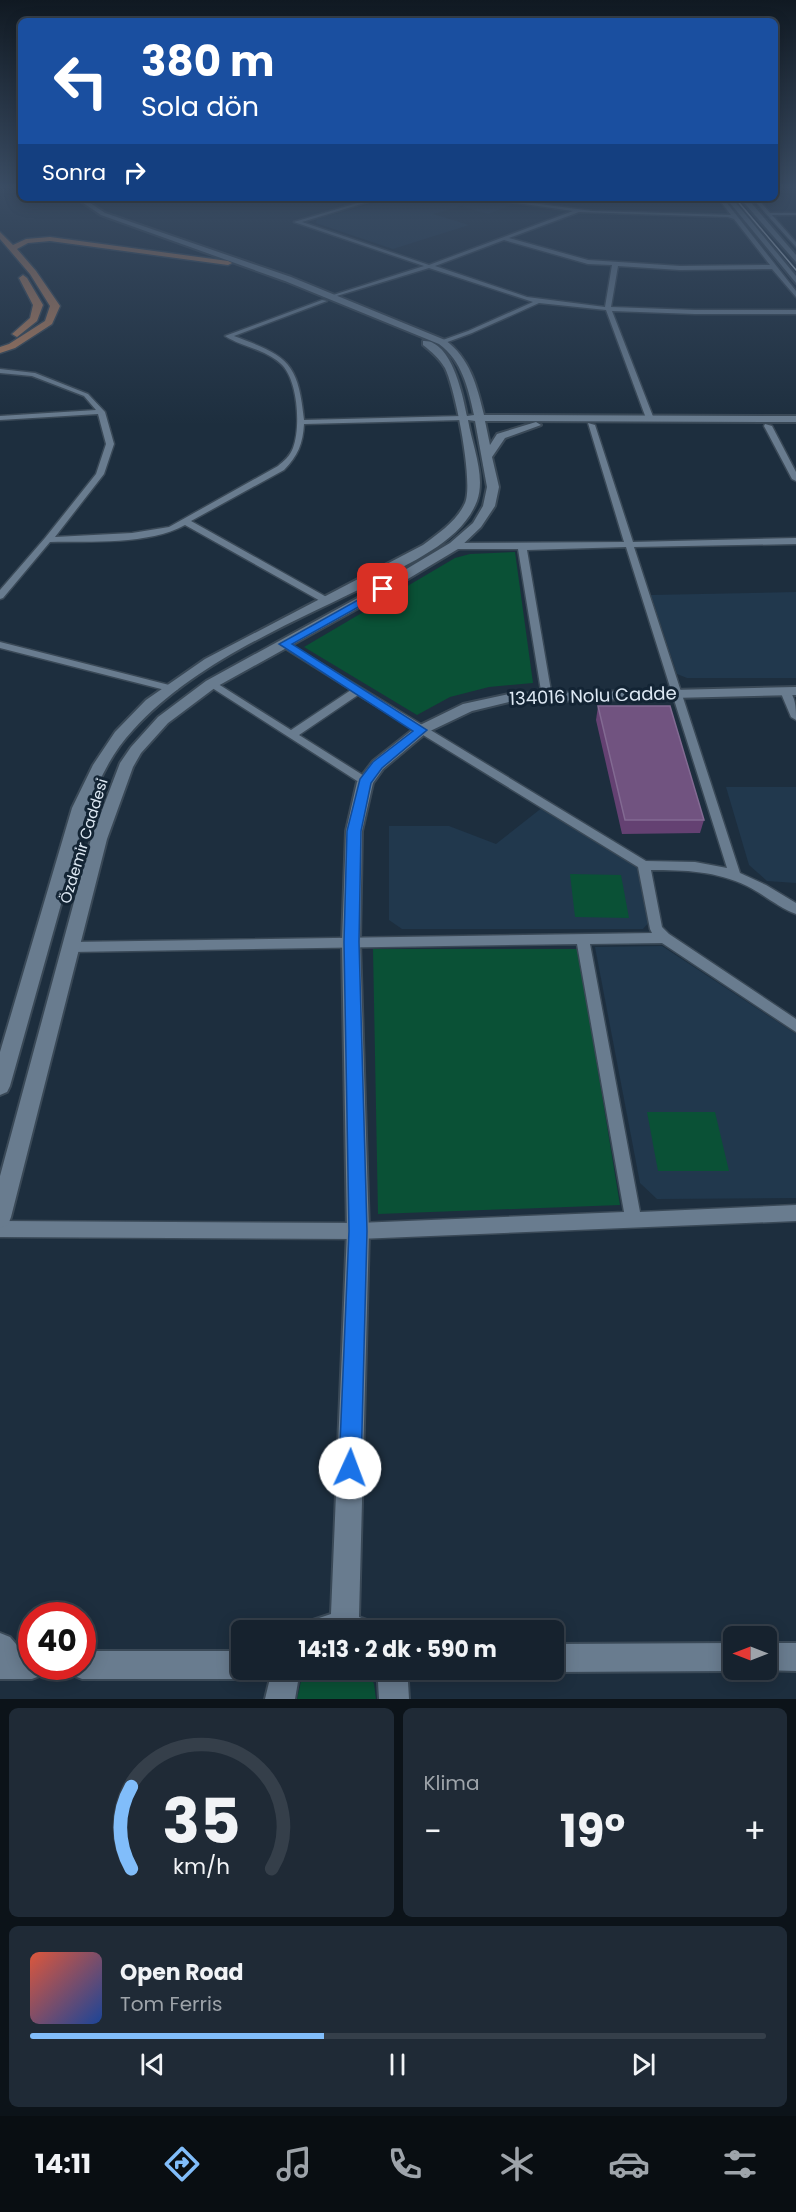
<!DOCTYPE html>
<html lang="tr">
<head>
<meta charset="utf-8">
<style>
	body { margin:0; font-family:Poppins,sans-serif; background:#1f2a36; color:#f1f3f6; height:100vh; display:flex; flex-direction:column; font-size:22px; white-space:nowrap }
	* { box-sizing:border-box; margin:0 }
	p { font-size:20px; color:#9ea4aa }
	.icon { flex:none; width:33px; height:33px; fill:none; stroke:currentColor; stroke-width:2; stroke-linecap:round; stroke-linejoin:round }
	.map { position:relative; height:1699px; overflow:hidden }
	.side { display:flex; flex-direction:column; gap:9px; padding:9px; background:#0c1319; flex:1 }
	.side>* { flex:none }
	.guide { position:absolute; left:18px; top:18px; width:760px; height:183px; border-radius:9px; box-shadow:0 3px 15px #0003,0 0 0 2px #353f4a; background:#1a4fa0; color:#fff; overflow:hidden }
	.needle { width:39px; rotate:270deg }
	.controls { position:absolute; left:723px; top:1626px; display:grid; gap:12px }
	.controls a { display:grid; place-items:center; width:54px; height:54px; border-radius:9px; background:#16222e; box-shadow:0 3px 15px #0003,0 0 0 2px #353f4a; font-size:30px }
	.speed { position:absolute; left:18px; top:1602px; display:flex; gap:12px; font-size:30px; font-weight:700; text-align:center }
	.speed>* { display:grid; place-content:center; width:78px; height:78px; border-radius:50%; background:#16222e; box-shadow:0 3px 15px #0003,0 0 0 2px #353f4a; line-height:1 }
	.speed .limit { border:9px solid #d22; background:#fff; color:#111 }
	.pin { position:absolute; display:grid; place-items:center; width:51px; height:51px; color:#fff; margin:-26px; border-radius:12px; box-shadow:0 3px 9px #0006 }
	.me { position:absolute; width:66px; margin:-33px; rotate:2deg; stroke-linejoin:round; filter:drop-shadow(0 0 4px #0008) }
	.turn { display:flex; align-items:center; gap:21px; height:126px; padding:0 24px; font-size:27px }
	.turn .icon { width:78px; height:78px; stroke-width:2.5 }
	.turn b { display:block; font-size:42px; line-height:51px }
	.then { display:flex; align-items:center; height:57px; padding:0 24px; background:#0003; gap:12px; font-size:22px }
	.big { font-size:45px; font-weight:700; line-height:1.1 }
	.side .widget { flex:1; display:flex; flex-direction:column; justify-content:center; gap:9px; min-width:0; padding:0 21px; border-radius:9px; background:#1f2a36 }
	.side .dial { align-items:center; gap:0 }
	.dial svg { height:156px; overflow:visible; fill:none; stroke:#353f4a; stroke-width:7; stroke-linecap:round; text-anchor:middle }
	.dial text { fill:#f1f3f6; stroke:none }
	.song { display:flex; align-items:center; gap:18px }
	.cover { width:72px; height:72px; border-radius:9px; background:linear-gradient(135deg,hsl(10 70% 55%),hsl(220 70% 35%)) }
	.played { height:6px; border-radius:3px; background:linear-gradient(90deg,#81bdfa 40%,#353f4a 40%) }
	.keys { display:flex; justify-content:space-around; direction:ltr }
	.heat { display:flex; justify-content:space-between; align-items:center; font-size:33px; direction:ltr }
	.side .tiles { flex:1; display:grid; gap:9px; grid-template-columns:1fr 1fr }
	.widget:last-child { grid-column:span 2 }
	.trip { position:absolute; left:231px; top:1620px; width:333px; height:60px; border-radius:9px; background:#16222e; box-shadow:0 3px 15px #0003,0 0 0 2px #353f4a; font-weight:700; line-height:60px; text-align:center }
	.tab-bar { display:flex; height:96px; justify-content:space-around; align-items:center; background:#090e12; color:#9ea4aa }
	.tab-bar .icon { width:42px; height:42px }
	.tab-bar .active { color:#81bdfa }
	.tab-bar b { font-size:27px; color:#f1f3f6 }
	.map>svg:first-child { display:block }
	.built { fill:#21384d }
	.green { fill:#0a5136 }
	.lines { fill:none; stroke-linecap:round; stroke-linejoin:round }
	.street-casing { stroke:#3a4957; stroke-width:3 }
	.secondary-casing { stroke:#3a4957; stroke-width:4 }
	.primary-casing { stroke:#3a4957; stroke-width:3 }
	.street { fill:#697c8f; fill-rule:evenodd }
	.secondary { fill:#697c8f; fill-rule:evenodd }
	.primary { fill:#a7785b; fill-rule:evenodd }
	.tram { stroke:#b8c4d0; stroke-width:1.5 }
	.wall { fill:#644172 }
	.building { fill:#715380; stroke:#826a92; stroke-width:1.5 }
	.route { fill:#1a73e8; stroke:#114b97; stroke-width:1.5 }
	.labels { text-anchor:middle; stroke-width:6; stroke-linejoin:round; paint-order:stroke }
	.far-street-label { font-size:15px; fill:#dee9f4; stroke:#132434 }
	.street-label { font-size:18px; fill:#dee9f4; stroke:#132434 }
</style>
</head>
<body>
<div class="map">
<svg width="796" height="1699" viewBox="0 0 796 1699">
	<rect width="100%" height="100%" fill="#1d2e3e"/>
	<!-- built -->
	<g class="built">
		<path d="M393 198H479L513 204 488 214 461 206 433 214 469 225 393 249 316 223 317 219Z"/>
		<path d="M796 592V678H687L677 674 651 595Z"/>
		<path d="M726 787H796V883L767 881 749 865Z"/>
		<path d="M543 807 640 866 651 920 643 929H402L389 920V826H449L496 844Z"/>
		<path d="M662 946 796 1034V1198L657 1199 640 1183 595 947Z"/>
	</g>
	<!-- green -->
	<g class="green">
		<path d="M515 552 533 683 489 687 450 697 417 715 304 647 455 558 470 554Z"/>
		<path d="M570 874 621 875 629 918 575 917Z"/>
		<path d="M373 949H578L620 1205 378 1214Z"/>
		<path d="M647 1112H715L729 1171H658Z"/>
		<path d="M307 1670H368L374 1684 376 1699H297L302 1677Z"/>
	</g>
	<g class="lines">
		<!-- street casing -->
		<g class="street-casing">
			<g id="street">
				<path d="M374 198H381L302 222 429 265 573 211 482 198H495L592 211 731 215 718 198H723L796 291V297L772 269 680 270 618 266 611 307 695 310H796V314H695L612 311 654 419 647 421 606 310 539 303 472 333 442 344 439 342 440 341 468 331 533 302 429 268 330 298V296L424 266 294 222ZM579 212 728 217 734 219 770 265 680 266 588 260 509 238ZM504 240 588 264 612 265 605 307 527 297 435 266Z"/>
				<path d="M752 198H757L770 213H796V215H772L796 242V247Z"/>
				<path d="M322 300 327 301 234 336C287 356 298 361 304 420L462 416 466 418 462 420 304 424C303 443 298 456 284 470L191 521 330 599V603H324L185 525C149 545 91 541 50 542L3 598 0 599V590L45 538 96 474 106 444 98 414 0 420V416L96 410 84 396 32 376 0 373V369L35 373 88 394 105 412 114 444 104 474 55 537 132 533 169 527 278 466C284 461 290 456 293 448 301 427 298 378 280 363 264 349 242 347 225 336Z"/>
				<path d="M588 423 595 425 633 542 796 538V544L634 547 740 873 766 885 796 903V914C779 908 763 894 747 886 716 871 685 870 651 870L662 927 669 934 796 1019V1032L662 943 590 944 640 1212 796 1205V1221L358 1239 0 1237V1221L358 1223 624 1212 577 944 71 952 66 951 64 947 66 943 71 942 652 933 650 929 638 867 358 695 299 735 369 779 371 782 365 786 206 684 207 682H215L291 730 351 690 281 646V642L284 641 646 861 695 862 727 868 626 547 527 550 552 697 547 700 542 697 518 549H454L450 546 454 543 624 542Z"/>
				<path d="M765 424 772 426 796 472V481L792 479 764 426Z"/>
				<path d="M0 642 177 687 178 689 173 692 0 648Z"/>
				<path d="M785 688C796 693 796 709 796 720L791 717 780 691Z"/>
			</g>
		</g>
		<!-- secondary casing -->
		<g class="secondary-casing">
			<g id="secondary">
				<path d="M76 198H83L105 213 291 277 445 340C470 358 477 386 484 415L796 416V422L485 421 490 445 497 434 536 422 541 425 505 438 492 457 499 487 495 506 481 527 458 549 371 601 216 687 168 723 141 753 133 767 107 839 11 1217 8 1225 0 1228V1176L91 839 120 763 131 747 158 717 206 681 363 595 450 543 473 523 483 506 487 487 475 421 468 420C472 445 486 476 477 501 462 541 411 562 376 581 293 623 197 660 133 730 112 752 99 780 88 808L10 1086 7 1092 0 1095V1052L72 808 93 765 115 732 146 700 205 659 423 545C439 533 457 521 465 503 474 483 455 388 445 368 439 358 432 352 423 345V341C451 339 463 395 467 416L474 415C468 387 462 361 439 344L285 281 101 215Z"/>
				<path d="M726 198H732L796 276V283Z"/>
				<path d="M740 198H747L796 255V262Z"/>
				<path d="M796 687V695L509 702 472 711 426 733 383 769 373 783 362 831 360 942 369 1231 359 1617 367 1620 371 1630H309L313 1620 331 1614 347 1231 342 942 346 831 357 782 373 761 416 727 463 704 509 694Z"/>
				<path d="M0 1633 10 1637 22 1651H32V1666H46L42 1675 32 1679H0Z"/>
				<path d="M734 1643V1670H739L734 1671 554 1672 547 1670H554V1644Z"/>
				<path d="M766 1643H796V1671L761 1670H766Z"/>
				<path d="M82 1651H242V1670H255L252 1675 242 1679H82L72 1675 68 1666H82Z"/>
				<path d="M272 1670H300L295 1699H265Z"/>
				<path d="M375 1670H403L408 1682 409 1699H379L378 1682Z"/>
			</g>
		</g>
		<!-- primary casing -->
		<g class="primary-casing">
			<g id="primary">
				<path d="M0 232 13 245 26 239 50 237 228 261 232 263 228 265 50 241 28 243 17 249 36 271 60 306 52 324 15 348 0 353V347L9 344 45 321 50 306 30 274 0 239Z"/>
				<path d="M23 275 27 278 43 305 37 321 17 337 12 334 30 318 33 305 19 278Z"/>
			</g>
		</g>
		<!-- street -->
		<use href="#street" class="street"/>
		<!-- secondary -->
		<use href="#secondary" class="secondary"/>
		<!-- primary -->
		<use href="#primary" class="primary"/>
		<!-- tram -->
		<path class="tram" d="M735 198 796 270"/>
	</g>
	<!-- wall -->
	<path class="wall" d="M598 706 704 820 700 833 622 834 596 720Z"/>
	<!-- building -->
	<path class="building" d="M598 706H670L704 820H625Z"/>
	<!-- sky -->
	<linearGradient id="sky" x2="0" y2="1"><stop stop-color="#101922"/><stop offset="0.44" stop-color="#3a4c63"/><stop offset="1" stop-color="#3a4c63" stop-opacity="0"/></linearGradient>
	<rect width="796" height="425" fill="url(#sky)"/>
	<!-- route -->
	<path class="route" d="M383 586 387 587V591L292 644 427 730 382 768 371 783 361 831 359 942 367 1231 361 1468 358 1475 350 1478 343 1475 339 1468 349 1231 344 942 347 831 360 779 373 762 413 731 279 644Z"/>
	<g class="labels">
		<!-- far-street labels -->
		<g class="far-street-label">
			<text transform="translate(84 841) rotate(-73)" y="5">Özdemir Caddesi</text>
		</g>
		<!-- street labels -->
		<g class="street-label">
			<text transform="translate(593 696) rotate(-2)" y="6">134016 Nolu Cadde</text>
		</g>
	</g>
</svg>
<div class="controls">
<a><svg class="needle" viewBox="-14 -14 28 28"><path d="M0-13l5 13h-10z" fill="#e53935"/><path d="M0 13l5-13h-10z" fill="#9ea4aa"/></svg></a>
</div>
<div class="speed"><div class="limit">40</div></div>
<div class="pin" style="left:383px;top:589px;background:#d93025"><svg class="icon" aria-label="arrive" viewBox="0 0 24 24"><path d="M6 21V4h12l-3 4 3 4H6"/></svg></div>
<svg class="me" style="left:350px;top:1468px" viewBox="-20 -20 40 40"><circle r="19" fill="#fff"/><path d="M0-13L10 11 0 6-10 11z" fill="#1a73e8"/></svg>
<div class="trip">14:13 · 2 dk · 590 m</div>
<div class="guide">
<div class="turn"><svg class="icon" aria-label="left" viewBox="0 0 24 24"><path d="M17 20v-9H6M10 6l-5 5 5 5"/></svg><div><b>380 m</b>Sola dön</div></div>
<div class="then">Sonra<svg class="icon" aria-label="right" viewBox="0 0 24 24"><path d="M7 20v-9h11M14 6l5 5-5 5"/></svg></div>
</div>
</div>
<section class="side">
<div class="tiles">
<div class="widget dial"><svg viewBox="0 0 100 80">
<path d="M14 69A42 42 0 1 1 86 69"/>
<path d="M14 69A42 42 0 0 1 14 27" stroke="#81bdfa"/>
<text x="50" y="56" font-size="32" font-weight="700">35</text>
<text x="50" y="72" font-size="11">km/h</text>
</svg></div>
<div class="widget"><p>Klima</p>
<div class="heat"><a>−</a><b class="big">19°</b><a>+</a></div>
</div>
<div class="widget">
<div class="song"><i class="cover"></i><div><b>Open Road</b><p>Tom Ferris</p></div></div>
<div class="played"></div>
<div class="keys"><svg class="icon" aria-label="previous" viewBox="0 0 24 24"><path d="M18 5L8 12l10 7zM5 5v14"/></svg><svg class="icon" aria-label="pause" viewBox="0 0 24 24"><path d="M8 5v14M16 5v14"/></svg><svg class="icon" aria-label="next" viewBox="0 0 24 24"><path d="M6 5l10 7-10 7zM19 5v14"/></svg></div>
</div>
</div>
</section>
<nav class="tab-bar">
<b>14:11</b>
<svg class="icon active" aria-label="directions" viewBox="0 0 24 24"><path d="M12 3l9 9-9 9-9-9zM9 14v-3h6M13 9l2 2-2 2"/></svg>
<svg class="icon" aria-label="music" viewBox="0 0 24 24"><path d="M9 18V5l10-2v13"/><circle cx="6" cy="18" r="3"/><circle cx="16" cy="16" r="3"/></svg>
<svg class="icon" aria-label="phone" viewBox="0 0 24 24"><path d="M5 4h4l2 5-3 2q2 4 5 5l2-3 5 2v4C11 20 4 13 5 4z"/></svg>
<svg class="icon" aria-label="climate" viewBox="0 0 24 24"><path d="M12 3v18M4 7l16 10M4 17L20 7"/></svg>
<svg class="icon" aria-label="car" viewBox="0 0 24 24"><path d="M5 17H2v-5l4-1 3-4h7l3 4 3 1v5h-3M9 17h6M6 11h13"/><circle cx="7" cy="17" r="2"/><circle cx="17" cy="17" r="2"/></svg>
<svg class="icon" aria-label="filters" viewBox="0 0 24 24"><path d="M4 7h16M4 17h16"/><circle cx="9" cy="7" r="2"/><circle cx="15" cy="17" r="2"/></svg>
</nav>
</body>
</html>
